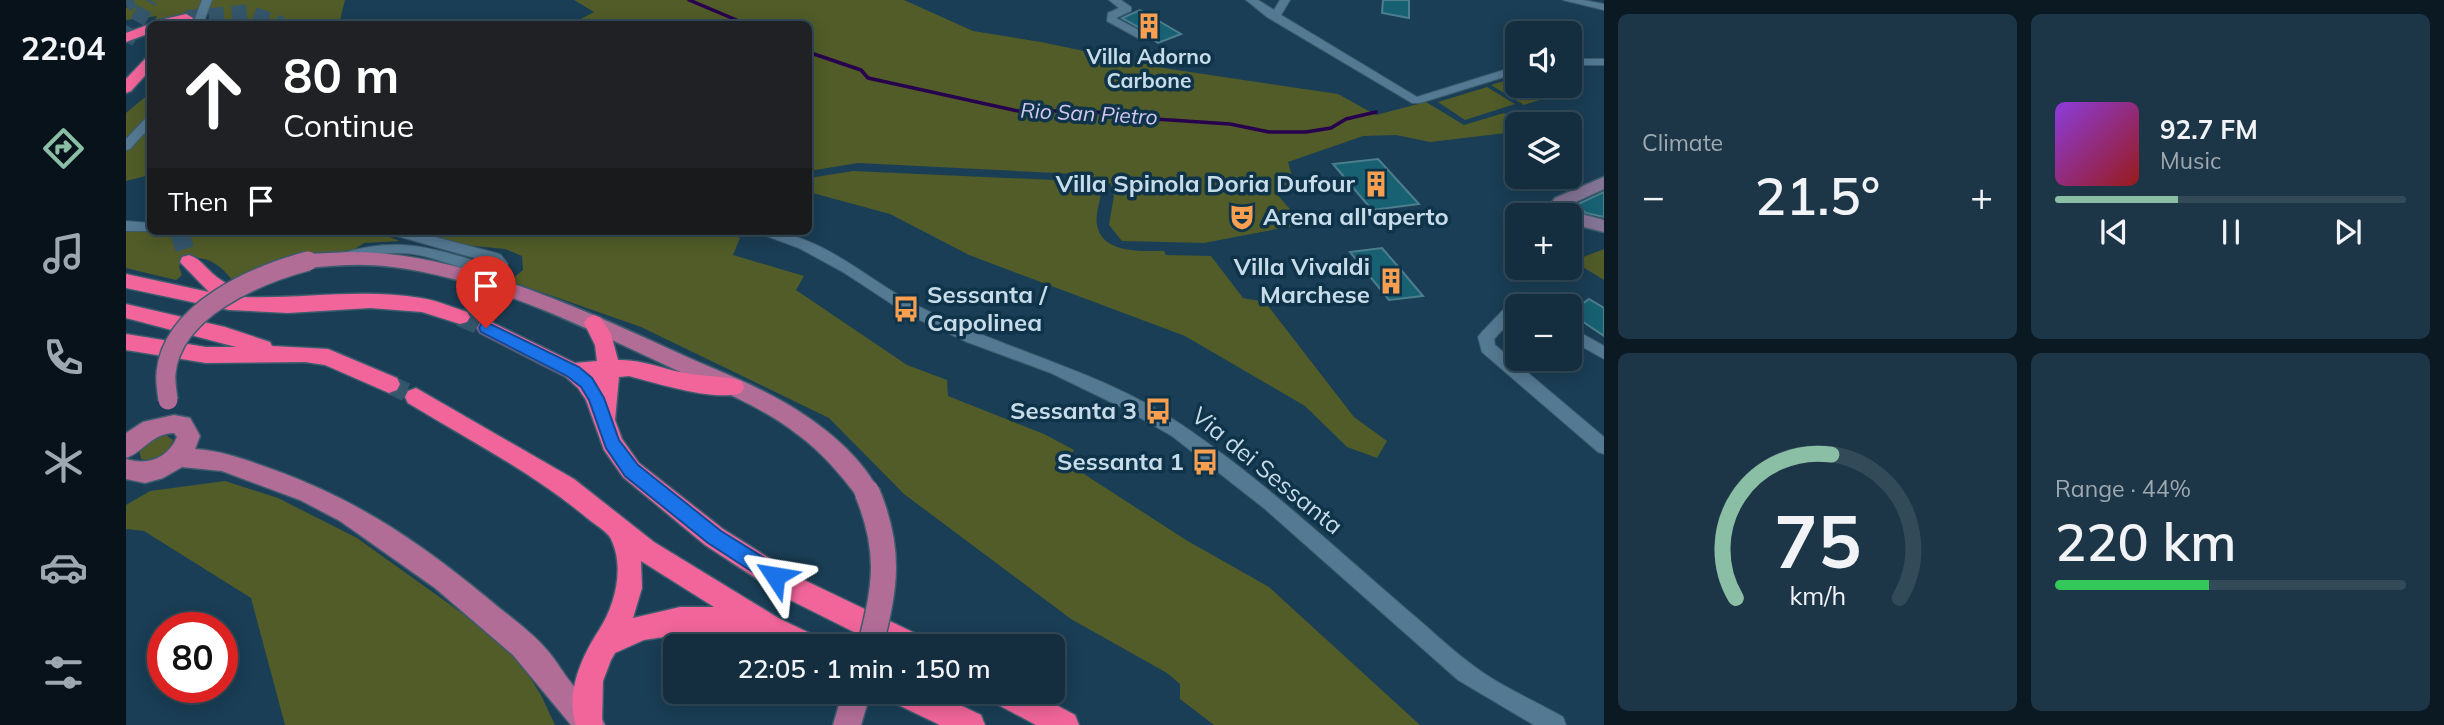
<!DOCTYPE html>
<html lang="en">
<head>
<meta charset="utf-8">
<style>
	body { margin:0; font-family:Mulish,sans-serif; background:#1d3647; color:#f1f3f6; height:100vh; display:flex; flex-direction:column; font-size:26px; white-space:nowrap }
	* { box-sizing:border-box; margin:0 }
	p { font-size:23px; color:#9da8b1 }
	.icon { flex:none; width:38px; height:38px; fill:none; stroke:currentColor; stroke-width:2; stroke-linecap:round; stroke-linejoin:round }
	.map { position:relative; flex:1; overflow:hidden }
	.details { display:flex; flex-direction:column; gap:14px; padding:14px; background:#0b1923; width:840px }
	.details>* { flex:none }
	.banner { position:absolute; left:21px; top:21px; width:665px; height:214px; border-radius:10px; box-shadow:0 4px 18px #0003,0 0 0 2px #334a59; background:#202124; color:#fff; overflow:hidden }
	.buttons { position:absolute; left:1379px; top:21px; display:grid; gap:14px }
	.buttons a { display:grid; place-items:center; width:77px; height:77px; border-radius:10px; background:#142e40; box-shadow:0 4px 18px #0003,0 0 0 2px #334a59; font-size:35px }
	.speed { position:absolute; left:21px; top:612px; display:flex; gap:14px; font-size:35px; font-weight:700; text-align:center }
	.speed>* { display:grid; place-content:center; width:91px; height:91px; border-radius:50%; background:#142e40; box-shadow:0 4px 18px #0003,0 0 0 2px #334a59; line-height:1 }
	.speed .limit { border:10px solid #d22; background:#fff; color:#111 }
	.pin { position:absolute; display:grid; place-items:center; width:60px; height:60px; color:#fff; margin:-72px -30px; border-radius:50% 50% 50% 0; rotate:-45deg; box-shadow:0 0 7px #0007 }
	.pin .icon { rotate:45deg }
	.me { position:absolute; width:77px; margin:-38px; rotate:303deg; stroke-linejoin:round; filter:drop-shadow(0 0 5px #0008) }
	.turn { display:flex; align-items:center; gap:24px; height:147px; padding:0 21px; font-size:32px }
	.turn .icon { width:91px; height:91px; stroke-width:2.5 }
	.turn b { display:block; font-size:49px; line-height:60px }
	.then { display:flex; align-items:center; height:66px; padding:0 21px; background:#0003; gap:14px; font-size:26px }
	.big { font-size:52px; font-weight:600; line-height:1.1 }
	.details .card { flex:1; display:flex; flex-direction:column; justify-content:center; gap:10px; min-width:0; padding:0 24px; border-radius:10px; background:#1d3647 }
	.details .dial { align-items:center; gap:0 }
	.dial svg { height:182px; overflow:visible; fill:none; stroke:#334a59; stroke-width:7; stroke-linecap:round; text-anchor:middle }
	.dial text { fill:#f1f3f6; stroke:none }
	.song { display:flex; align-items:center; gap:21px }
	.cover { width:84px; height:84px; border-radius:10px; background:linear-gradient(135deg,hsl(270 70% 55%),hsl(0 70% 35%)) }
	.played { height:7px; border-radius:4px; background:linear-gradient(90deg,#8abfa5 35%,#334a59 35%) }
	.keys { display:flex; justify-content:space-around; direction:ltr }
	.heat { display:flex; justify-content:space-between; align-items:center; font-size:38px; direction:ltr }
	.charge { height:10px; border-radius:5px; background:linear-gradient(90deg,#34c759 44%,#334a59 0) }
	.details .tiles { flex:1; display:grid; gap:14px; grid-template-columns:repeat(2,1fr) }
	.trip { position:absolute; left:537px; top:634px; width:402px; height:70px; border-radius:10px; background:#142e40; box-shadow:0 4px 18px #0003,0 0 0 2px #334a59; font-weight:600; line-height:70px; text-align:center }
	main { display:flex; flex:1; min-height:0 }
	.menu { display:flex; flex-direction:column; width:126px; justify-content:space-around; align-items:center; background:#08121a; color:#9da8b1 }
	.menu .icon { width:49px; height:49px }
	.menu .selected { color:#8abfa5 }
	.menu b { font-size:32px; color:#f1f3f6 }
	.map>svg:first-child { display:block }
	.green { fill:#515c29 }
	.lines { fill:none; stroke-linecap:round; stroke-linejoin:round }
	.stream { stroke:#28014e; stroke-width:3.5 }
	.building { fill:#176173; stroke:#4d7e8d; stroke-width:2 }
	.highway-tunnel-far1 { stroke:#34566b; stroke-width:15; stroke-dasharray:15 8; stroke-linecap:butt }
	.highway-tunnel { stroke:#34566b; stroke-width:19; stroke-dasharray:19 10; stroke-linecap:butt }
	.street-casing { stroke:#3c5c6e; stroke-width:2 }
	.secondary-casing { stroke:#3c5c6e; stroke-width:3 }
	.primary-casing { stroke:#3c5c6e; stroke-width:3 }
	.highway-casing { stroke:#3c5c6e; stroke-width:3 }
	.street { fill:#547992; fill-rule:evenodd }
	.secondary { fill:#837394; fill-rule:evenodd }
	.primary { fill:#b26d97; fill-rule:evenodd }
	.highway { fill:#f1659a; fill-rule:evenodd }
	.primary-bridge-far1-casing { stroke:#3c5c6e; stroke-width:22; stroke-linecap:butt }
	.primary-bridge-casing { stroke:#3c5c6e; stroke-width:28; stroke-linecap:butt }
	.primary-bridge-far1 { stroke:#b26d97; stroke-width:19 }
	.primary-bridge { stroke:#b26d97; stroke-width:25 }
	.route { fill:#1a73e8; stroke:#114b97; stroke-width:2 }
	.labels { text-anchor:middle; stroke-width:7; stroke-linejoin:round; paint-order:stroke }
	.far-poi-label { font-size:21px; font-weight:bold; fill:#c7dbe9; stroke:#0f344a }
	.far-water-label { font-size:21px; font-style:italic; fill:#d5c7f3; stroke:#0f344a }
	.poi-label { font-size:24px; font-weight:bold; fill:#c7dbe9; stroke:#0f344a; text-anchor:end }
	.street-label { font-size:24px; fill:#c7dbe9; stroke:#0f344a }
</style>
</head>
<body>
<main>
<nav class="menu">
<b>22:04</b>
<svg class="icon selected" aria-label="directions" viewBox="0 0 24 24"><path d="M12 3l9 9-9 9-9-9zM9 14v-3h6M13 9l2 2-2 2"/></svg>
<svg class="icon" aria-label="music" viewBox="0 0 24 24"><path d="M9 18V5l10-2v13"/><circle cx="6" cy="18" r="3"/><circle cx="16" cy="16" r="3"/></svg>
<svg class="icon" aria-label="phone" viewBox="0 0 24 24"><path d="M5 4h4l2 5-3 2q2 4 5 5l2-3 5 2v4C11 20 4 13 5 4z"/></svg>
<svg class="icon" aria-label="climate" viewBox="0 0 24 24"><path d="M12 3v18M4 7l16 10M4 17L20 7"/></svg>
<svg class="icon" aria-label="car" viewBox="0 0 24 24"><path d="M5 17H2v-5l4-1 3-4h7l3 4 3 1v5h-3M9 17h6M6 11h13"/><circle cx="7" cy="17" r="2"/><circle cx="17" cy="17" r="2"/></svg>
<svg class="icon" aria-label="filters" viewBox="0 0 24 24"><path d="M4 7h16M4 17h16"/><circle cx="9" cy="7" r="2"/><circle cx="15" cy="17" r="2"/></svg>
</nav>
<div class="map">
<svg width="1478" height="725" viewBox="0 0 1478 725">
	<rect width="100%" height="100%" fill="#1a3e55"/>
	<!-- green -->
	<g class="green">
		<path d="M8 0H219L213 24H88L95 11 27 24 31 16 0 20V8Z"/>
		<path d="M448 0H778L847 31 915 42 1044 69 1212 94 1250 115 1300 102 1338 125 1378 113 1385 117 1405 110 1417 117 1423 115 1438 124H1391V136L1386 138 1380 133 1304 142 1270 135 1237 136 1162 162 1169 186 1148 191 1177 224 1078 243 996 241 983 225 988 196 985 184 949 174 732 163 683 171 682 24H445L468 12Z"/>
		<path d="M1391 77V86H1444V82L1453 87 1398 105 1365 85Z"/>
		<path d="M1361 87 1389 104 1339 120 1312 102Z"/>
		<path d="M24 93V175L0 181V113Z"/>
		<path d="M727 171 950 181 964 184 975 192C974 202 969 216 971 225 976 254 1016 251 1038 251L1040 255 1085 256 1117 298 1139 302 1228 417 1261 441 1251 458 1221 447 1179 406 1059 336 843 255 764 214 683 192V178Z"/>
		<path d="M0 231H248L274 241 238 243 226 251 166 260 107 281C93 263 80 254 56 259L53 267 56 275 50 280 0 268Z"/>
		<path d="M294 231H594L614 238 607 255 678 276 670 290 781 365 821 380 822 396 918 434 948 450 941 463 1060 540 1143 587 1294 725H1088L1054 699V684L1041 673 945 619 778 494 703 418 515 327 384 281 397 270 396 256 379 249 318 243Z"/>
		<path d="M1478 249V280L1447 261Z"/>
		<path d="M38 434 47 440C44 454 29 462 15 459L13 449 21 441Z"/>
		<path d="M99 481 152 498 231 538 386 649 415 695 429 725H159L125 598 18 531 0 529V505L24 491Z"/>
	</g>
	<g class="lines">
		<!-- stream -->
		<g class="stream">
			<path d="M563 0 620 24"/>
			<path d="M682 52 735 70 742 78 892 111H963L1014 118 1104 124 1143 132H1180L1205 128 1220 119 1250 112"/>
		</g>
	</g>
	<!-- building -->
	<g class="building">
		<path d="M1257 0H1283V18L1256 13Z"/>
		<path d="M1014 10 1055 34 1032 43 1023 37 1021 32 996 18Z"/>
		<path d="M1252 159 1293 204 1246 210 1207 164Z"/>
		<path d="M1478 192V217L1460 213 1450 205Z"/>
		<path d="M1256 248 1275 270 1297 296 1263 300 1224 252Z"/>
		<path d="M1463 299 1478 308V336L1444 313Z"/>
	</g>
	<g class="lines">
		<!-- highway-tunnel-far1 -->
		<g class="highway-tunnel-far1">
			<path d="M0 5 7 0"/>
			<path d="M60 18 121 12 156 24"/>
			<path d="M0 42 24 0"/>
		</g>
		<!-- highway-tunnel -->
		<g class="highway-tunnel">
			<path d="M53 231 63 262"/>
			<path d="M334 317 361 328"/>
			<path d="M263 384 290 397"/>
		</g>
		<!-- street casing -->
		<g class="street-casing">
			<g id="street">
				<path d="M76 0H86L77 24H67Z"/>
				<path d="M983 0H995L1005 7V11L990 18 1020 34V38H1012L981 21 982 13 993 8Z"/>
				<path d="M1120 0H1132L1148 10 1154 0H1164L1155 15 1291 97 1391 66V73L1294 103H1286L1141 17Z"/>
				<path d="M1437 0H1457L1478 4V10Z"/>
				<rect x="1444" y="59" width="34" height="6"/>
				<path d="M20 118H24V127L4 149 0 150V139Z"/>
				<path d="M0 221 24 223 26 231H0Z"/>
				<path d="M262 231H286L370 253 375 255 382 264 377 271C350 278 320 260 293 255 267 250 243 255 218 262L211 257 213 254C273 236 302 247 360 264L366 263 264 234Z"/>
				<path d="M633 231C695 231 741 281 794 307 880 351 978 371 1059 427 1138 481 1208 547 1280 609 1302 627 1322 647 1345 664 1372 685 1407 700 1437 717L1440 725H1408L1332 680 1139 509 1046 436 995 407 925 373 841 342 781 314 717 272 673 248 635 234Z"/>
				<path d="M1391 304 1397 306H1391V314L1368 339 1369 345 1478 437V454L1472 452 1356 352 1352 337 1355 333 1381 306Z"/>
				<path d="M1444 327 1478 346V359L1444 340Z"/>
			</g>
		</g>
		<!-- secondary casing -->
		<g class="secondary-casing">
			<path id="secondary" d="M1478 177V189L1445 204 1459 215 1478 220V232L1446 224 1444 215H1434L1426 202 1429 198Z"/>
		</g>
		<!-- primary casing -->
		<g class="primary-casing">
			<g id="primary">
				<path d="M224 252C338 252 460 311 561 357 602 375 644 391 680 416 707 434 739 462 753 492L749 499 741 502 733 499C715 475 696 452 671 434 635 406 591 389 550 370 462 329 363 279 267 267 238 263 210 265 182 268L175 266 173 261 175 256 182 254Z"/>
				<path d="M48 415 64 418 74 436 69 449C99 451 123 461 151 471 233 501 293 542 360 597 380 614 404 630 421 650 430 660 437 673 446 684 457 699 472 708 479 725H445L387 655 309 588 214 521 174 500 96 471 56 467 37 478 19 483 0 479V459C22 466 42 458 51 437L48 433C25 434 19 451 0 458V433L17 422Z"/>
				<path d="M717 691H745L735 725H707Z"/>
			</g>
		</g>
		<!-- highway casing -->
		<g class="highway-casing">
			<g id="highway">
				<path d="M60 14 67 18 65 21 50 24H28L30 21Z"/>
				<path d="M24 24H27H24V33L0 42V33Z"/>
				<path d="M24 58V70L5 91 0 93V79L19 59Z"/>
				<path d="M63 255C76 259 83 273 95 280 103 286 113 288 117 297 176 299 237 288 295 298 310 300 326 307 341 312L344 317 341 322 334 324 296 312 244 308 162 313 103 310 0 288V274L83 292 54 262 56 257Z"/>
				<path d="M0 304 99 327 144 342 146 346 202 349 271 378 274 384 271 390 263 393 199 365 179 362 80 363 0 350V334L80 347H110L0 318Z"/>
				<path d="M468 315 475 318 485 334 492 360C515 359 537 369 559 373 577 377 597 375 615 381L618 387 615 393C589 402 530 383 503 376L493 377 489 420 496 439 513 463 597 529 678 580 795 636 798 646H756L660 598 579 545 497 477 478 450 460 400 452 388 440 377 354 333 351 328 354 323 361 320 449 363 471 361 469 345 458 323 461 318Z"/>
				<path d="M290 388 448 479 528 542 654 619 690 636 693 646H652L636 637 571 632 518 640 489 653 485 660 477 681 476 725H450C439 693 456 656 473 630 489 605 499 568 485 539 481 531 468 524 461 518 407 473 343 440 282 403L279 397 282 391ZM515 561 588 607H554L507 618 516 588Z"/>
				<path d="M760 691H805L855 715 859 725H814L764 701Z"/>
				<path d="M861 691H904L949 715 953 725H910L865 701Z"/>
			</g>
		</g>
		<!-- street -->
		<use href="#street" class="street"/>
		<!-- secondary -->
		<use href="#secondary" class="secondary"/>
		<!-- primary -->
		<use href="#primary" class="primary"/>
		<!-- highway -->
		<use href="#highway" class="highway"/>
		<!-- primary-bridge-far1 casing -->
		<g class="primary-bridge-far1-casing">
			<path id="primary-bridge-far1" d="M42 400C41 391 39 381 40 373 46 310 130 275 182 261"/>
		</g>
		<!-- primary-bridge casing -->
		<g class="primary-bridge-casing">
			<path id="primary-bridge" d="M741 492C765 549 760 588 744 646"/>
		</g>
		<!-- primary-bridge-far1 -->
		<use href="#primary-bridge-far1" class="primary-bridge-far1"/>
		<!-- primary-bridge -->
		<use href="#primary-bridge" class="primary-bridge"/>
	</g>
	<!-- route -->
	<path class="route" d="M360 322 453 367 466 378 478 398 493 440 512 465 595 531 656 569 659 576 656 582 649 585 642 582 582 543 499 476 480 448 463 400 455 387 441 376 355 332 353 328 355 324Z"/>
	<!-- icons -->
	<defs>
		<g id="building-bare" transform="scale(2.1)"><path d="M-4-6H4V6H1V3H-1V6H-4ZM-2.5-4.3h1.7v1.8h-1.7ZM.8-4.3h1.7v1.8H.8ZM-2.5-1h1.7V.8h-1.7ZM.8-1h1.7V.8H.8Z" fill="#fa9f4f" stroke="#0f344a" stroke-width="2.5" paint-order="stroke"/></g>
		<g id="theatre-bare" transform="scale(2.1)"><path d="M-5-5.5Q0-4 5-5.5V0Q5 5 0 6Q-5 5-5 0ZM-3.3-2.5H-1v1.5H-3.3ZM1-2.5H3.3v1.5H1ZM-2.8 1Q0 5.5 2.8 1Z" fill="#fa9f4f" stroke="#0f344a" stroke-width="2.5" paint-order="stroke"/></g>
		<g id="bus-bare" transform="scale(2.1)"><path d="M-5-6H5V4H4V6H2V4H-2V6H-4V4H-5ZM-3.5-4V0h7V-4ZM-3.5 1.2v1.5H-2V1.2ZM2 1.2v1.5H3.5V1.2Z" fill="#fa9f4f" stroke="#0f344a" stroke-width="2.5" paint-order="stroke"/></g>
	</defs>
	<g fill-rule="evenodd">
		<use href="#building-bare" x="1023" y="26"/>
		<use href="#building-bare" x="1250" y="184"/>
		<use href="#theatre-bare" x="1116" y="217"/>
		<use href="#building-bare" x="1265" y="281"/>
		<use href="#bus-bare" x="780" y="309"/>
		<use href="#bus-bare" x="1032" y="411"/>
		<use href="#bus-bare" x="1079" y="462"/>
	</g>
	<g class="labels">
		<!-- far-poi labels -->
		<g class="far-poi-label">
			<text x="1023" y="64">Villa Adorno<tspan x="1023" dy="24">Carbone</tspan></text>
		</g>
		<!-- far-water labels -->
		<g class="far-water-label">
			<text transform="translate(963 114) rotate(3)" y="7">Rio San Pietro</text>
		</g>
		<!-- poi labels -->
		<g class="poi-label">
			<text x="1229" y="192">Villa Spinola Doria Dufour</text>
			<text x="1137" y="225" text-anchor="start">Arena all'aperto</text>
			<text x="1244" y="275">Villa Vivaldi<tspan x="1244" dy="28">Marchese</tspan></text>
			<text x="801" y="303" text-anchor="start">Sessanta /<tspan x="801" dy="28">Capolinea</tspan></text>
			<text x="1011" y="419">Sessanta 3</text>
			<text x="1058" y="470">Sessanta 1</text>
		</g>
		<!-- street labels -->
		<g class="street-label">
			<text transform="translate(1141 471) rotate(39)" y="8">Via dei Sessanta</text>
		</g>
	</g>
</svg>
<div class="buttons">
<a><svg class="icon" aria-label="sound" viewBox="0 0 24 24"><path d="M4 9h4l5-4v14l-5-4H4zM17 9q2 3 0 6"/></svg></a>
<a><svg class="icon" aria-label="layers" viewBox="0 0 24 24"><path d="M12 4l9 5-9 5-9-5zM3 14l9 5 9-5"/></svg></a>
<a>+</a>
<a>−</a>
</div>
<div class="speed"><div class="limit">80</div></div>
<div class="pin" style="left:360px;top:328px;background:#d93025"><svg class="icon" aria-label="arrive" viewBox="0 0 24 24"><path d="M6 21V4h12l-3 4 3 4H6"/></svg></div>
<svg class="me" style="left:649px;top:576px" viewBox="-20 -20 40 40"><path d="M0-17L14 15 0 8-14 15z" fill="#1a73e8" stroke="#fff" stroke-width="4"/></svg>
<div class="trip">22:05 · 1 min · 150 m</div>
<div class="banner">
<div class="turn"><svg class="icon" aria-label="ahead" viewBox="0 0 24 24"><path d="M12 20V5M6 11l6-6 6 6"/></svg><div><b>80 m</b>Continue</div></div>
<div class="then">Then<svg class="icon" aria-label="arrive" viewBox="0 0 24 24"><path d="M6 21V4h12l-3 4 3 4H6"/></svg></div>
</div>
</div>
<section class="details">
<div class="tiles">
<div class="card"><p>Climate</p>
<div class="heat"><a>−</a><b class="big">21.5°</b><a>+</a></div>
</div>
<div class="card">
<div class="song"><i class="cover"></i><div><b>92.7 FM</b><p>Music</p></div></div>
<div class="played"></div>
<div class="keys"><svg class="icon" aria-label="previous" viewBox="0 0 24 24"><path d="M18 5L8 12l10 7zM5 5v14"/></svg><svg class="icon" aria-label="pause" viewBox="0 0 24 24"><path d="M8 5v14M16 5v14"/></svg><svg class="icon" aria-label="next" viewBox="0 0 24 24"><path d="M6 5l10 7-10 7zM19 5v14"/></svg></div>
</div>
<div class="card dial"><svg viewBox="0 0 100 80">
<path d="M14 69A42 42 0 1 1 86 69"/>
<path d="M14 69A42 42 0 0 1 56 6" stroke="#8abfa5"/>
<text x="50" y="56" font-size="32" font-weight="700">75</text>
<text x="50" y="72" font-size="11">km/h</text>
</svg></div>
<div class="card"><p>Range · 44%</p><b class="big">220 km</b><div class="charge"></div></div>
</div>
</section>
</main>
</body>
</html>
